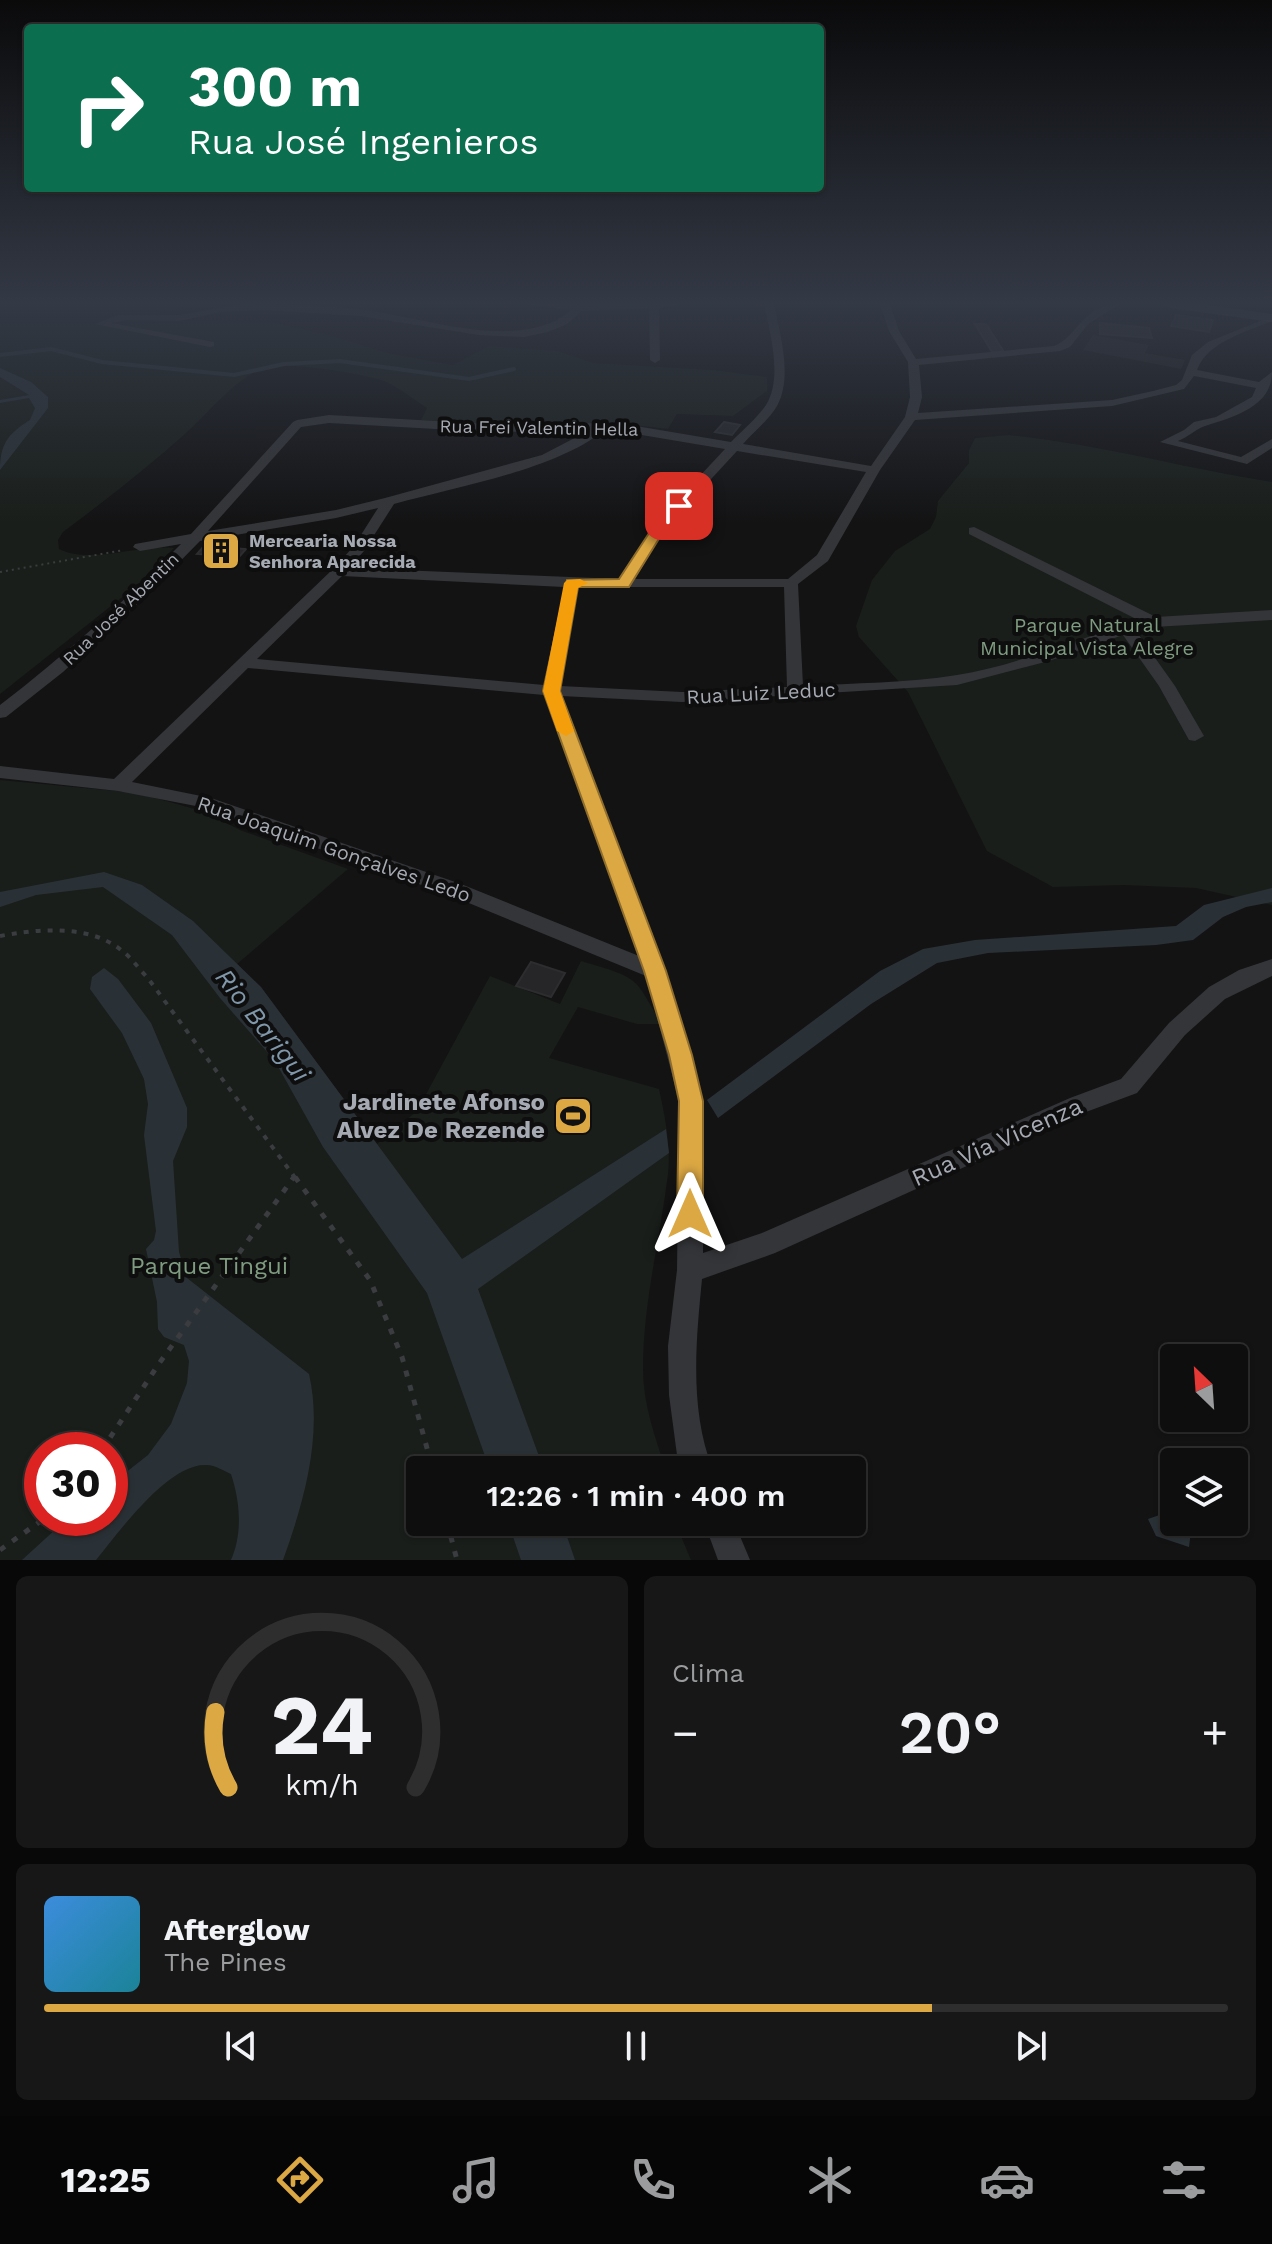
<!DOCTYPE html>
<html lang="pt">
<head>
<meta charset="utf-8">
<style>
	body { margin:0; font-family:"Work Sans",sans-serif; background:#171718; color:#f1f3f6; height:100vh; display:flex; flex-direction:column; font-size:30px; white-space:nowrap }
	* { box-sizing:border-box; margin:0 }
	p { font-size:26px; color:#9b9c9e }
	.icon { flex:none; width:44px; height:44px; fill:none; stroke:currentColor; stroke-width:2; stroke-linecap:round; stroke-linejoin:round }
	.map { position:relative; height:1560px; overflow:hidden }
	.side { display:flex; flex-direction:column; gap:16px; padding:16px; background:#080808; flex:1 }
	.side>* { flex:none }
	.hud { position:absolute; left:24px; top:24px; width:800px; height:168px; border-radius:8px; box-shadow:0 2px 6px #0004,0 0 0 2px #2e2e2f; background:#0b6e4f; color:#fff; overflow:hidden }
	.needle { width:52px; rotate:335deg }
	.buttons { position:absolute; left:1160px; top:1344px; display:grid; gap:16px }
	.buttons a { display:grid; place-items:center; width:88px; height:88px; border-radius:8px; background:#0e0e0f; box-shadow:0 2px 6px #0004,0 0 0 2px #2e2e2f; font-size:40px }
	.speed { position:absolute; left:24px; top:1432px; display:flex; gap:16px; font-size:40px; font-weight:700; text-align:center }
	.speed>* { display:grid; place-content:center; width:104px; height:104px; border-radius:50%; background:#0e0e0f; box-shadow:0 2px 6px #0004,0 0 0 2px #2e2e2f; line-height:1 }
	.speed .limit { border:12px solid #d22; background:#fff; color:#111 }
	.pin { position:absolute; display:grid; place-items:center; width:68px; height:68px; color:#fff; margin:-34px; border-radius:16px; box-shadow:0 4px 12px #0006 }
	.me { position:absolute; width:88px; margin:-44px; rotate:0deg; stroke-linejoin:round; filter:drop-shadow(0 0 6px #0008) }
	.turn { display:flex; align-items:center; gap:28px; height:168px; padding:0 32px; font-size:36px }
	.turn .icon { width:104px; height:104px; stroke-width:2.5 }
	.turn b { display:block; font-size:56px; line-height:68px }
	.big { font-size:60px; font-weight:600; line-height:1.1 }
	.side .tile { flex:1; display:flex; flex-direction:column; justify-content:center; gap:12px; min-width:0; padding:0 28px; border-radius:12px; background:#171718 }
	.side .dial { align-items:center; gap:0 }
	.dial svg { height:208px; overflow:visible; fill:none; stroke:#2e2e2f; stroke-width:7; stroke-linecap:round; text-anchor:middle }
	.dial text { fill:#f1f3f6; stroke:none }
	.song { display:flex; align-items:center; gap:24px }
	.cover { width:96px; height:96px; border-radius:12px; background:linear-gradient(135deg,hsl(210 70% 55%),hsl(190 70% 35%)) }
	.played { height:8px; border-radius:4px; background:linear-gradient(90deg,#dca843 75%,#2e2e2f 75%) }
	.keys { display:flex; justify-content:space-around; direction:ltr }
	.heat { display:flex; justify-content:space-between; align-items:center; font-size:44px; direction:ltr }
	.side .tiles { flex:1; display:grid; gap:16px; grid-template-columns:1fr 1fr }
	.tile:last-child { grid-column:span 2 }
	.trip { position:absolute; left:406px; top:1456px; width:460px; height:80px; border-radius:8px; background:#0e0e0f; box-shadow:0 2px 6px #0004,0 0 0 2px #2e2e2f; font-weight:600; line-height:80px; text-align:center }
	.tabs { display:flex; height:128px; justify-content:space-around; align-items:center; background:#060606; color:#9b9c9e }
	.tabs .icon { width:56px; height:56px }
	.tabs .active { color:#dca843 }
	.tabs b { font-size:36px; color:#f1f3f6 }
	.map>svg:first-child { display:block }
	.built { fill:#1f1f21 }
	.green { fill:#191e1a; fill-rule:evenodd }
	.water { fill:#2a3136 }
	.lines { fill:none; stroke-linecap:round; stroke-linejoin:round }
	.stream { stroke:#2a3136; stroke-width:4 }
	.building { fill:#262628; stroke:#2d2d30; stroke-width:2 }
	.path-far2 { stroke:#3a3c3f; stroke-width:2; stroke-dasharray:2 4; stroke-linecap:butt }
	.path-far1 { stroke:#3a3c3f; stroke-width:4; stroke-dasharray:5 7; stroke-linecap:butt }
	.path { stroke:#3a3c3f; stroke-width:5; stroke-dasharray:6 9; stroke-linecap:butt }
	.street { fill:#343538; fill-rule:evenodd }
	.secondary { fill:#424448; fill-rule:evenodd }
	.route { fill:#dca843; stroke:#8f6d2c; stroke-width:2 }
	.slow { fill:#f59e0b }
	.labels { text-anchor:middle; stroke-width:8; stroke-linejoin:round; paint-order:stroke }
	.far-street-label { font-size:18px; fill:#a6aab3; stroke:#0e0e0f }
	.far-poi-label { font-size:18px; font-weight:bold; fill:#a6aab3; stroke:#0e0e0f; text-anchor:start }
	.park-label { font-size:20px; fill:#7f9c80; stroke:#0e0e0f }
	.street-label { font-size:20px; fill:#a6aab3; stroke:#0e0e0f }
	.near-poi-label { font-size:24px; font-weight:bold; fill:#a6aab3; stroke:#0e0e0f; text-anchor:end }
	.near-street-label { font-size:24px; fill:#a6aab3; stroke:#0e0e0f }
	.near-park-label { font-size:24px; fill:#7f9c80; stroke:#0e0e0f }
	.near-water-label { font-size:26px; font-style:italic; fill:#8097aa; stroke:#0e0e0f }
</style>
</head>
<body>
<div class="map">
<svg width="1272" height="1560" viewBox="0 0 1272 1560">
	<rect width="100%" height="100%" fill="#131314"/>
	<!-- built -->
	<path class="built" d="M1093 335 1149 345 1145 353 1185 360 1181 369 1083 350Z"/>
	<!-- green -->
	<g class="green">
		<path d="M0 304H192L140 320 272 322 336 337 387 353 453 365 489 346 557 351 594 363 713 370 767 377V391L733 416 677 414 668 429 616 423 493 425 421 420 427 408C414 400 400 388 386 382 368 374 282 361 266 367 233 380 212 410 186 433 147 468 106 500 63 532L58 540 59 549C90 565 138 544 174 548L135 587 0 694Z"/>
		<path d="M1009 435C1098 444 1184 468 1272 482V905L1196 888 1123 885 1053 887 987 851 908 692 859 637 856 626 872 580 895 551 930 529 936 517 938 501 969 463V450L975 438Z"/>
		<path d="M0 780 138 793 205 812 240 830 348 869 237 964 261 987 377 1144 417 1111 490 976 560 1004 581 961C599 967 628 972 639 987 649 1000 652 1011 664 1024H637L578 1007 549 1058 659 1089C665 1116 671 1147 668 1174 660 1239 643 1303 643 1369 643 1404 655 1437 666 1470H420V1522H675L691 1560H0ZM42 1450H110V1518H42Z"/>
	</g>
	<!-- water -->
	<g class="water">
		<path d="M0 368 31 382 48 397V408L0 470C0 444 8 434 30 420L35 408 29 398 0 403V400L29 395 0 377Z"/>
		<path d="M104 872 142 885 193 921 261 987 462 1259 666 1129 669 1153 478 1289 544 1470H490L427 1293 323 1147 275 1061 220 998 172 935 103 887 36 895 0 907V892Z"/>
		<path d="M1272 888V902L1246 907 1223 917 1193 940 1156 945 988 953 937 963 871 1004 718 1118 707 1100 880 971 923 949 975 940 1176 926 1204 905Z"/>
		<path d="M104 968 118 979 151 1023 187 1108V1127L173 1161 179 1252 187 1278 309 1374C323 1435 304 1502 283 1560H231C243 1533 240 1501 231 1474 224 1471 215 1465 207 1465 169 1462 118 1533 96 1560H22L68 1518H110V1485L148 1455 171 1424 187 1383 189 1361 184 1345 164 1337 158 1329 157 1302 146 1249 154 1240 156 1231 144 1135 148 1104 144 1079 122 1033 90 989 92 977Z"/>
		<path d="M1174 1510V1522H1186L1191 1531 1189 1547 1156 1536 1148 1519Z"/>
		<path d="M508 1522H562L575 1560H521Z"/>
	</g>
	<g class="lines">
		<!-- stream -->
		<path class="stream" d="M0 355 51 349 102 362 234 375 284 364 340 361 469 379 514 369"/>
	</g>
	<!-- building -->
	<g class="building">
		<path d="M1176 315 1213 320 1209 332 1171 326Z"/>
		<path d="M1100 323 1149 328 1152 338 1100 334Z"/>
		<path d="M975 324H986L1004 352H992Z"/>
		<path d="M724 422 740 425 732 435 715 432Z"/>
		<path d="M204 546 246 549 239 557 197 554Z"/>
		<path d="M531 962 565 973 551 997 516 986Z"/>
	</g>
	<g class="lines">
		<!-- path-far2 -->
		<path class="path-far2" d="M0 572 124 550"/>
		<!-- path-far1 -->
		<g class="path-far1">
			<path d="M0 936C38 929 89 924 121 950 131 957 138 968 147 977L296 1179"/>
			<path d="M293 1179 295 1176"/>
		</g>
		<!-- path -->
		<g class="path">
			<path d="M295 1177 370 1280 402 1357 433 1470"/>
			<path d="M102 1450 158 1365 294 1177"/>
			<path d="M447 1522 457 1560"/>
			<path d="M0 1550 45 1518"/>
		</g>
		<!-- street -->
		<g class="street">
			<path d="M242 304C282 304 324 305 364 310 424 317 521 354 571 310L525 304H681L659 308 660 360 655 363 650 360 649 308 582 311 567 324 548 332 524 337 479 335 360 316 264 310 221 312 179 321 128 320 111 323 214 342V346L210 347 95 324 118 315H179Z"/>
			<path d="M764 304H774C780 334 793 377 777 406 769 420 753 432 743 444L871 466 905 417 910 397 908 362 889 331 880 304H890L899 331 916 359 1054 346C1079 336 1082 304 1120 304L1088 324 1070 347 1060 351 919 365 922 397 918 413 1112 400 1153 391 1176 385 1182 380 1192 355 1208 342 1272 316V321C1246 332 1207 342 1197 370L1259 382 1272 372C1272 407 1233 417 1205 426 1196 429 1188 437 1178 441L1241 457 1272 439V448L1247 464 1160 442 1184 430 1194 422 1216 417 1252 397 1256 388 1194 376 1184 389 1112 406 915 420 880 470 828 561 798 584 803 686C854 683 907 683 957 675 1020 665 1079 637 1140 621L969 534V528L974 527 1156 617 1272 610V620L1154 627 1136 631 1175 686 1204 736 1195 741 1189 740 1159 686 1123 635 1049 661 957 685 682 702 561 696 666 971 703 1101V1253L762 1233 1070 1098 1121 1079 1169 1023 1209 987 1239 970 1272 959V976L1225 999 1185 1035 1137 1093 1086 1112 775 1253 702 1279C696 1341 689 1410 713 1470H683L677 1455 669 1395 668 1346 677 1270 679 1101 646 976 447 894 201 807 118 791 0 778V766L114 779 333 569 354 546 378 508 336 518 200 541 146 596 63 672 6 717 0 718V705C64 656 124 602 181 544L140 551 133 547 135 544 191 534 293 422 297 420 329 415 490 424 618 423 731 442C742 431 757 418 766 405 783 378 770 333 764 304ZM329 423 490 432 588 431 542 455 385 498 336 510 208 531 301 427ZM603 431H618L725 449 655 524 620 579 349 568 364 551 394 504C455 487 555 470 603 431ZM737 451 866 472 817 555 788 579H635L665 529ZM342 576 564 587 544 685 257 659ZM578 587H784L787 687 682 692 560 686ZM248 668 544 695 639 956 461 884 211 798 132 782Z"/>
			<path d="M704 1522H734L750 1560H718Z"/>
		</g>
		<!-- secondary -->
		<path class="secondary" d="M1163 304H1202L1272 314V322L1170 308Z"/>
	</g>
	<!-- sky -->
	<linearGradient id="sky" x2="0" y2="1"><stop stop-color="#0a0a0b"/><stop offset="0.58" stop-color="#333945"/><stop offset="1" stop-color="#333945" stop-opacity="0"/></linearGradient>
	<rect width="1272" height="523" fill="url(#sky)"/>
	<!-- route -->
	<path class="route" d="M674 503 685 506 665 529 629 587H578L560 691 666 971 692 1055 703 1101V1214L700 1223 690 1226 681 1223 677 1214 679 1101 669 1055 644 971 543 691 567 580 619 579 655 524Z"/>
	<!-- slow -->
	<path class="slow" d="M580 579 588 583 578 588 560 691 574 731 566 736 557 731 543 691 564 583 567 580Z"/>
	<!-- icons -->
	<defs>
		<g id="building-square" transform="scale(2)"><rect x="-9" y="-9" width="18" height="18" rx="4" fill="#dca843" stroke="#0e0e0f"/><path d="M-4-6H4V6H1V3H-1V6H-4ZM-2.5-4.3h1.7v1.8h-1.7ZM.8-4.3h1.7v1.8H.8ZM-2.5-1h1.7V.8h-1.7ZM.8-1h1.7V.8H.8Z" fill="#111"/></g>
		<g id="stadium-square" transform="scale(2)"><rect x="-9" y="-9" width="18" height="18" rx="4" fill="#dca843" stroke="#0e0e0f"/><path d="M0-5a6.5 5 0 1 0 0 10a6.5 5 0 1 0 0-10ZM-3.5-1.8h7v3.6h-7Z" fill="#111"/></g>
	</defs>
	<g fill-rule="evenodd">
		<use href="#building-square" x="221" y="551"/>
		<use href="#stadium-square" x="573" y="1116"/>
	</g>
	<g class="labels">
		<!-- far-street labels -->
		<g class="far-street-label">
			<text transform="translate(539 428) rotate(1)" y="6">Rua Frei Valentin Hella</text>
			<text transform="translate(121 609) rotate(-44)" y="6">Rua José Abentin</text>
		</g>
		<!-- far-poi labels -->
		<g class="far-poi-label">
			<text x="249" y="547">Mercearia Nossa<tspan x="249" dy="21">Senhora Aparecida</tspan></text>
		</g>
		<!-- park labels -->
		<g class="park-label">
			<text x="1087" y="632">Parque Natural<tspan x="1087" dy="23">Municipal Vista Alegre</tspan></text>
		</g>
		<!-- street labels -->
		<g class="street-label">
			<text transform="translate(761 693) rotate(-3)" y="7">Rua Luiz Leduc</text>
			<text transform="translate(334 849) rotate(19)" y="7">Rua Joaquim Gonçalves Ledo</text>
		</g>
		<!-- near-poi labels -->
		<g class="near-poi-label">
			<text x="545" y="1110">Jardinete Afonso<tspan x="545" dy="28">Alvez De Rezende</tspan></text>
		</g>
		<!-- near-street labels -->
		<g class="near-street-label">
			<text transform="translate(997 1142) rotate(-24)" y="8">Rua Via Vicenza</text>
		</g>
		<!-- near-park labels -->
		<g class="near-park-label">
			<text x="209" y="1274">Parque Tingui</text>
		</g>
		<!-- near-water labels -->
		<g class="near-water-label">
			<text transform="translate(263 1025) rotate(52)" y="9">Rio Barigui</text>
		</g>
	</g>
</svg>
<div class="buttons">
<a><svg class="needle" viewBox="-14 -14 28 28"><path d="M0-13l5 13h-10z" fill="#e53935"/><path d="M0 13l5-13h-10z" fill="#9b9c9e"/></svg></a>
<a><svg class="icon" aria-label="layers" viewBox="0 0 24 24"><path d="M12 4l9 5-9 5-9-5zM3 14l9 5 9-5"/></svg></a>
</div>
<div class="speed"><div class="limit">30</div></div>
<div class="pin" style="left:679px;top:506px;background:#d93025"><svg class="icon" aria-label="arrive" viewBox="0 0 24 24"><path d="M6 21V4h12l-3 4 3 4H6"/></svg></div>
<svg class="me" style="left:690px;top:1214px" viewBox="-20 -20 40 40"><path d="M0-17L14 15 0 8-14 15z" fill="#dca843" stroke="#fff" stroke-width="4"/></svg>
<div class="trip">12:26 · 1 min · 400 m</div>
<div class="hud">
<div class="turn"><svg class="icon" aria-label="right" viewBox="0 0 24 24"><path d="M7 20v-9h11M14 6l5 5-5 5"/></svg><div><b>300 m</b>Rua José Ingenieros</div></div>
</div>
</div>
<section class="side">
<div class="tiles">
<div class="tile dial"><svg viewBox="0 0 100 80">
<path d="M14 69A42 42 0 1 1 86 69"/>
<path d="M14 69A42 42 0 0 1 9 40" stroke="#dca843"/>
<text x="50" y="56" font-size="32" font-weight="700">24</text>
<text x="50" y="72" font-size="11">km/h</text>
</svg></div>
<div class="tile"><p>Clima</p>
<div class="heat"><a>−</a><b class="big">20°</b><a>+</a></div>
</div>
<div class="tile">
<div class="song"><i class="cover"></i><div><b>Afterglow</b><p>The Pines</p></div></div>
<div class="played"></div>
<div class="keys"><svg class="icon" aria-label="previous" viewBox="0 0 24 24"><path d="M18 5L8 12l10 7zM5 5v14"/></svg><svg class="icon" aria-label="pause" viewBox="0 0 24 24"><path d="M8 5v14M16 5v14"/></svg><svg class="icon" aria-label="next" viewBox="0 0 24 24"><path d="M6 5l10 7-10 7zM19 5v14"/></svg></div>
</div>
</div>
</section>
<nav class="tabs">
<b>12:25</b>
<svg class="icon active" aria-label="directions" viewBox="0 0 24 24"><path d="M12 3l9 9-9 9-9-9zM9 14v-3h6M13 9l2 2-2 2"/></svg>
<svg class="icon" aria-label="music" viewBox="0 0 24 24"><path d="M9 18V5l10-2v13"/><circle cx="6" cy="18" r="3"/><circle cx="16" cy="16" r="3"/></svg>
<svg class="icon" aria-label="phone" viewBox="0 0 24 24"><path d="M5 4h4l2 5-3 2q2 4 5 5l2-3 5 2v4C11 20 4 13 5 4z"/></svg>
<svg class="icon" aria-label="climate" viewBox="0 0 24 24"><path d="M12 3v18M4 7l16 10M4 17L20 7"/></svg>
<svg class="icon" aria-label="car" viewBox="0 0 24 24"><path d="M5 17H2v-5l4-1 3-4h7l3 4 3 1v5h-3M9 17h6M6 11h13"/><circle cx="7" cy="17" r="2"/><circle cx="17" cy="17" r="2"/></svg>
<svg class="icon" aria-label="filters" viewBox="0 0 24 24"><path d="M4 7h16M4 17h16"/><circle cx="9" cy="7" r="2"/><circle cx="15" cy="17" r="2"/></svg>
</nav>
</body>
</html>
